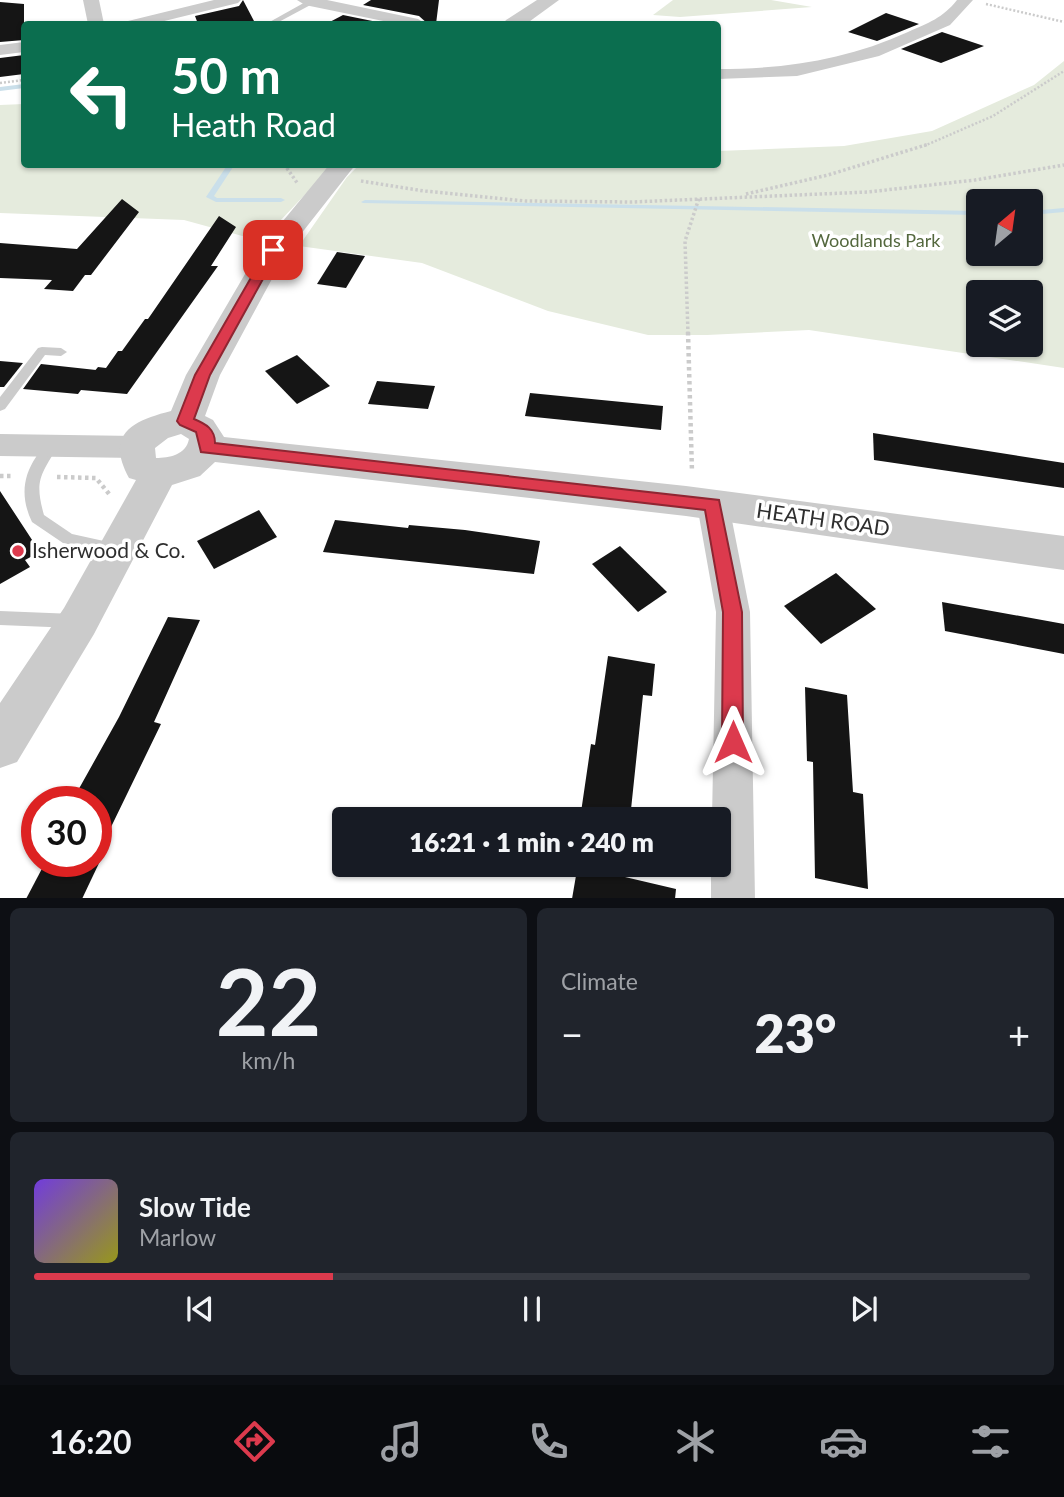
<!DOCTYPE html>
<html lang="en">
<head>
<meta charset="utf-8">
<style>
	body { margin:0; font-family:Lato,sans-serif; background:#20242c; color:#f1f3f6; height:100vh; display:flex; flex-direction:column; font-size:26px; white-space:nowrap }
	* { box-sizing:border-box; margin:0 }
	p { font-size:23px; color:#9ea1a6 }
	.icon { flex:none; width:38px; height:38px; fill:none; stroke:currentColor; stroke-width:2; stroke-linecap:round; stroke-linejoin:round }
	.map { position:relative; height:898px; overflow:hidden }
	.details { display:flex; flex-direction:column; gap:10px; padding:10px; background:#0d0f14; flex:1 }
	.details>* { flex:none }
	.banner { position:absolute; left:21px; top:21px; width:700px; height:147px; border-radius:7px; box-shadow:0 2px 5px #0004; background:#0b6e4f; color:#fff; overflow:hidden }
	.needle { width:46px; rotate:29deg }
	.tools { position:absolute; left:966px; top:189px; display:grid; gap:14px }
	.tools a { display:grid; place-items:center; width:77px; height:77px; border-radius:7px; background:#171b24; box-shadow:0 2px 5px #0004; font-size:35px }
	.speed { position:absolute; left:21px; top:786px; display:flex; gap:14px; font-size:35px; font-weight:700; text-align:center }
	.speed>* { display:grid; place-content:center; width:91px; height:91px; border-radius:50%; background:#171b24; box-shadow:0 2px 5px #0004; line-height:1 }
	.speed .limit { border:10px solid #d22; background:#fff; color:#111 }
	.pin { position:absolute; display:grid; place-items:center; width:60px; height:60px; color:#fff; margin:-30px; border-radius:14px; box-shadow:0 4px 10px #0006 }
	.me { position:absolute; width:77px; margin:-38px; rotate:0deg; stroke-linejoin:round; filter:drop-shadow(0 0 5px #0008) }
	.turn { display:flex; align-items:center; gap:24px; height:147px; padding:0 35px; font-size:32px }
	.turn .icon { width:91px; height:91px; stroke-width:2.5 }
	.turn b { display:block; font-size:49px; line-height:60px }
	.big { font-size:52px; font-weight:800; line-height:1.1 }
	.details .card { flex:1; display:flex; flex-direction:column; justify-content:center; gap:10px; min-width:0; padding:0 24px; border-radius:10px; background:#20242c }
	.details .dial { align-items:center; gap:0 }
	.dial b { font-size:91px; line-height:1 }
	.song { display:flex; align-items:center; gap:21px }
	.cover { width:84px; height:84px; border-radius:10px; background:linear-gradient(135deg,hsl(260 70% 55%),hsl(60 70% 35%)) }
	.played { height:7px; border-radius:4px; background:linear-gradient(90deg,#dc3a4d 30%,#363941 30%) }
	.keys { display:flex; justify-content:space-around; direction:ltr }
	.heat { display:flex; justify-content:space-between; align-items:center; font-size:38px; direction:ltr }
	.details .tiles { flex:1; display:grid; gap:10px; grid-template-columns:1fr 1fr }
	.card:last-child { grid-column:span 2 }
	.trip { position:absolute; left:332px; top:807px; width:399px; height:70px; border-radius:7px; background:#171b24; box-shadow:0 2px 5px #0004; font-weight:800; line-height:70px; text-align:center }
	.tabs { display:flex; height:112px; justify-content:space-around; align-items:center; background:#090b0e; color:#9ea1a6 }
	.tabs .icon { width:49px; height:49px }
	.tabs .selected { color:#dc3a4d }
	.tabs b { font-size:32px; color:#f1f3f6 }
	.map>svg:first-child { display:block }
	.green { fill:#e5ebdd; fill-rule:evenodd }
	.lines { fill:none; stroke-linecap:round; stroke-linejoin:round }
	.stream { fill:#cadfea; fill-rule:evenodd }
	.building { fill:#151515 }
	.path-far2 { stroke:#cbcbcb; stroke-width:2.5; stroke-dasharray:2 2; stroke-linecap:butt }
	.path-far1 { stroke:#cbcbcb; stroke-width:3.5; stroke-dasharray:2.5 2.5; stroke-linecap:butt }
	.path { stroke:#cbcbcb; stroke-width:4.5; stroke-dasharray:3.5 3.5; stroke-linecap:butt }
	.service { fill:#cbcbcb; fill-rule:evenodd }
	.minor { fill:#cbcbcb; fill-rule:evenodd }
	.tertiary { fill:#cbcbcb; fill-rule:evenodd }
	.route { fill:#dc3a4d; stroke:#8f2632; stroke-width:2 }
	.poi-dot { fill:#dc3a4d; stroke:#fff; stroke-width:2.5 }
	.labels { text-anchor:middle; stroke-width:7; stroke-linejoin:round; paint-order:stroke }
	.far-park-label { font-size:18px; fill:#54683e; stroke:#fff }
	.street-label { font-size:21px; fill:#2e2e2e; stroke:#fff }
	.poi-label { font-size:21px; fill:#2e2e2e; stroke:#fff; text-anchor:start }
</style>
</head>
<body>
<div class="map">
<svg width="1064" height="899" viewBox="0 0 1064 899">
	<rect width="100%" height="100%" fill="#fff"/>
	<!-- green -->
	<g class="green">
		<path d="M673 0H771L812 7 680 17 653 15Z"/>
		<path d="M1064 61V368L809 330 707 335H648L548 311 422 263 299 246 347 177 359 165 718 164V151L844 146 932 131 1034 85ZM978 201H1031V254H978ZM1031 292V345H978V292Z"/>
		<path d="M24 104V164L333 165 261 241 184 220 0 213V105Z"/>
	</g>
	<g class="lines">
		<!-- stream -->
		<g class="stream">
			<path d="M24 84V88L0 91V87Z"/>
			<path d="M228 164H235L214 196 217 198H281L285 200 281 202H216L206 197Z"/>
			<path d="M365 200 978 211V215L363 203 361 202Z"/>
			<path d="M1064 208V212L1031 215V211Z"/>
		</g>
	</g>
	<!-- building -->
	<g class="building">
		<path d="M243 0 254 21 198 24 195 16 239 6Z"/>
		<path d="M371 0H439L436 24H428L419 16 363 5Z"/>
		<path d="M0 2 24 4V40L0 42Z"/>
		<path d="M886 13 919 24 877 41 848 32Z"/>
		<path d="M343 15 387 24H326Z"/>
		<path d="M942 32 984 46 941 63 901 49Z"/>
		<path d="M24 55V74L0 77V58Z"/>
		<path d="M122 199 139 212 91 275H85L73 291 44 289 52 280 0 278V243L77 249Z"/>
		<path d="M219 216 236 227 211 266H218L127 394 81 390 78 394 23 389 41 364 96 370 93 373 98 367 106 368 118 351H122L145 319H148Z"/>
		<path d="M337 252 365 256 346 288 317 284Z"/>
		<path d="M297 355 330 386 297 404 265 371Z"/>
		<path d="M0 361 23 363 4 387H0Z"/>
		<path d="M377 381 435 386 428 409 368 404Z"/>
		<path d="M530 393 663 406 661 430 525 416Z"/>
		<path d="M873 433 1064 463V488L874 460Z"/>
		<path d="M0 491 40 552 25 560 30 567 0 584Z"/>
		<path d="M259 510 277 537 214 569 197 541Z"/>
		<path d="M335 520 408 528 409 525 465 530 540 541 534 574 323 552Z"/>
		<path d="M620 546 667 592 638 612 592 564Z"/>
		<path d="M836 573 876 609 821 644 784 606Z"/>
		<path d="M942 602 1064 624V654L945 631Z"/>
		<path d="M168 617 200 620 154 722 161 724 96 858V797L76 794 119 717Z"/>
		<path d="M608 656 655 664 652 696 643 695 630 819H580L591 744 595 745Z"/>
		<path d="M805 687 847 695 853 792 863 794 868 889 815 878 813 762 807 761Z"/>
		<path d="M46 861H100L82 899H26Z"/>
		<path d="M578 864H626L625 877 676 889 675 899H572Z"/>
	</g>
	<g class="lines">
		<!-- path-far2 -->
		<g class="path-far2">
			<path d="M986 4 1064 22"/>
			<path d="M0 83 24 80"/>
			<path d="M924 146 993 116 1064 71"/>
		</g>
		<!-- path-far1 -->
		<g class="path-far1">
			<path d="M284 164 298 184"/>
			<path d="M361 181 424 191 526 201 632 202 868 192 975 180 1064 165"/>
			<path d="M746 194 828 175 929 144"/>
			<path d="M688 334 685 241 699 198"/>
		</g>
		<!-- path -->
		<g class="path">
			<path d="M688 332 692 472"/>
			<path d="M0 476H13"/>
			<path d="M57 477 96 478 110 495"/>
		</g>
		<!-- service -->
		<g class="service">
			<path d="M309 0 316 2 275 24H266Z"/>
			<path d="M42 347 61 348 67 352 61 356 45 355 5 409 0 411V397L38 348Z"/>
			<path d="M51 441 58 446C41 475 34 480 44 515L72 534 122 545 125 549 122 553 117 555 63 543 32 522C21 499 22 478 36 457 40 450 43 444 51 441Z"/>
			<path d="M0 611 74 614 80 616 82 621 80 626 74 628 0 625Z"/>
		</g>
		<!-- minor -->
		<g class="minor">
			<path d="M83 0H99L104 24H88Z"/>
			<path d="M214 0H241L238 3 152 24H126L128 21Z"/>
			<path d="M297 0H327L418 19 426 24H398L305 5Z"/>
			<path d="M957 0H973L950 25 879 56 797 76 718 79V69C784 69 847 60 908 32 928 23 943 18 957 0Z"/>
			<path d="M24 42V52L0 55V45Z"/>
			<path d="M0 434 136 436 146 439 151 447 146 455 136 458 0 456Z"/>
			<path d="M713 493 724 496 729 505 750 612 755 899H711V864H719V819H712L716 612 697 505 702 496Z"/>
		</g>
		<!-- tertiary -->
		<g class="tertiary">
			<path d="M537 0H559L526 24H503L506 20Z"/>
			<path d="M330 164H356L286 253 220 375 205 416 213 420 224 437 686 486 1064 536V570L686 516 215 462 200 476 172 485 94 634 17 762 0 768V703L64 608 136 480 129 478C105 434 132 421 171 411L186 375 259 250ZM181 434 189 439C186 455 169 458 156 458L155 448 168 438Z"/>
		</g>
	</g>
	<!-- route -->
	<path class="route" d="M273 247 279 250 210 375 194 419C206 424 215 429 215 443L719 500 742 612 743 742 740 749 733 752 725 749 722 742 723 612 705 510 201 452 196 432 180 425 177 421 195 375 267 250Z"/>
	<!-- markers -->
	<circle class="poi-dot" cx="18" cy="551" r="7"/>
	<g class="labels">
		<!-- far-park labels -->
		<g class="far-park-label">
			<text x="876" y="247">Woodlands Park</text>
		</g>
		<!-- street labels -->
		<g class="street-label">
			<text transform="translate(823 520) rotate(8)" y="7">HEATH ROAD</text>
		</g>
		<!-- poi labels -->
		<g class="poi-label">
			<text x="32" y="558">Isherwood &amp; Co.</text>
		</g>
	</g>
</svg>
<div class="tools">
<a><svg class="needle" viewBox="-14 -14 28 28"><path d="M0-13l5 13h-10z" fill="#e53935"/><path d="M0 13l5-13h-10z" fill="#9ea1a6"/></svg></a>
<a><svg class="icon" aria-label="layers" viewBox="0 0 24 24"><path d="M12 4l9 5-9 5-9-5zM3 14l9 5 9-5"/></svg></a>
</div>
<div class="speed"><div class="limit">30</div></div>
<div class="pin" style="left:273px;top:250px;background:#d93025"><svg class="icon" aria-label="arrive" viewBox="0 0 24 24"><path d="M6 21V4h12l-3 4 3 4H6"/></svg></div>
<svg class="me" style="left:733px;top:742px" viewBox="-20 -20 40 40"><path d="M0-17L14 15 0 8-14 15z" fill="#dc3a4d" stroke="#fff" stroke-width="4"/></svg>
<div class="trip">16:21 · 1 min · 240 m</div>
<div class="banner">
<div class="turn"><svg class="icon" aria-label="left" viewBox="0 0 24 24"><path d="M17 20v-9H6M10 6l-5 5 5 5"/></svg><div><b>50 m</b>Heath Road</div></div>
</div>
</div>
<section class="details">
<div class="tiles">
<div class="card dial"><b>22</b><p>km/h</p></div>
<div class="card"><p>Climate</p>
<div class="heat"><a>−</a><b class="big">23°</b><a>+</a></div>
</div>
<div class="card">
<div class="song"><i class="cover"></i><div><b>Slow Tide</b><p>Marlow</p></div></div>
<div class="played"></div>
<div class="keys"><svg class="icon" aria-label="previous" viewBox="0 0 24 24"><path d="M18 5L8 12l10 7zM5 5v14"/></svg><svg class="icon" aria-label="pause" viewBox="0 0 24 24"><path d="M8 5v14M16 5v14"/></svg><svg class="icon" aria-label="next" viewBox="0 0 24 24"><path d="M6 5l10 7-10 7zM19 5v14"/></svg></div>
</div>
</div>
</section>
<nav class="tabs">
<b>16:20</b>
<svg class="icon selected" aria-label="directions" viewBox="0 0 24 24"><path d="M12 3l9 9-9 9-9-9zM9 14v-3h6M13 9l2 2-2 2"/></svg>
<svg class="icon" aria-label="music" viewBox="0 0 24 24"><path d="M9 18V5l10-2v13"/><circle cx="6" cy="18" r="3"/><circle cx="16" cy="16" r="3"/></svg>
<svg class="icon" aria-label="phone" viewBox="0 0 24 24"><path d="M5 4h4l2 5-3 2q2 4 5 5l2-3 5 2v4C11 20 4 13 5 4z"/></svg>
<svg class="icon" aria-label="climate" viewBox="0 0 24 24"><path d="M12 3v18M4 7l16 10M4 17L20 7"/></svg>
<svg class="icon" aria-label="car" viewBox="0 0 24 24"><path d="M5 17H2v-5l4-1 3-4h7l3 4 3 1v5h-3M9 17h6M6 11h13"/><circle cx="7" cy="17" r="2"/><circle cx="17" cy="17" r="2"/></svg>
<svg class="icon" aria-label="filters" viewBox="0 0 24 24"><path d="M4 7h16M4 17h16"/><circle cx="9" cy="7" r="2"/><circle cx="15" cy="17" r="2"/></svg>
</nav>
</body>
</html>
